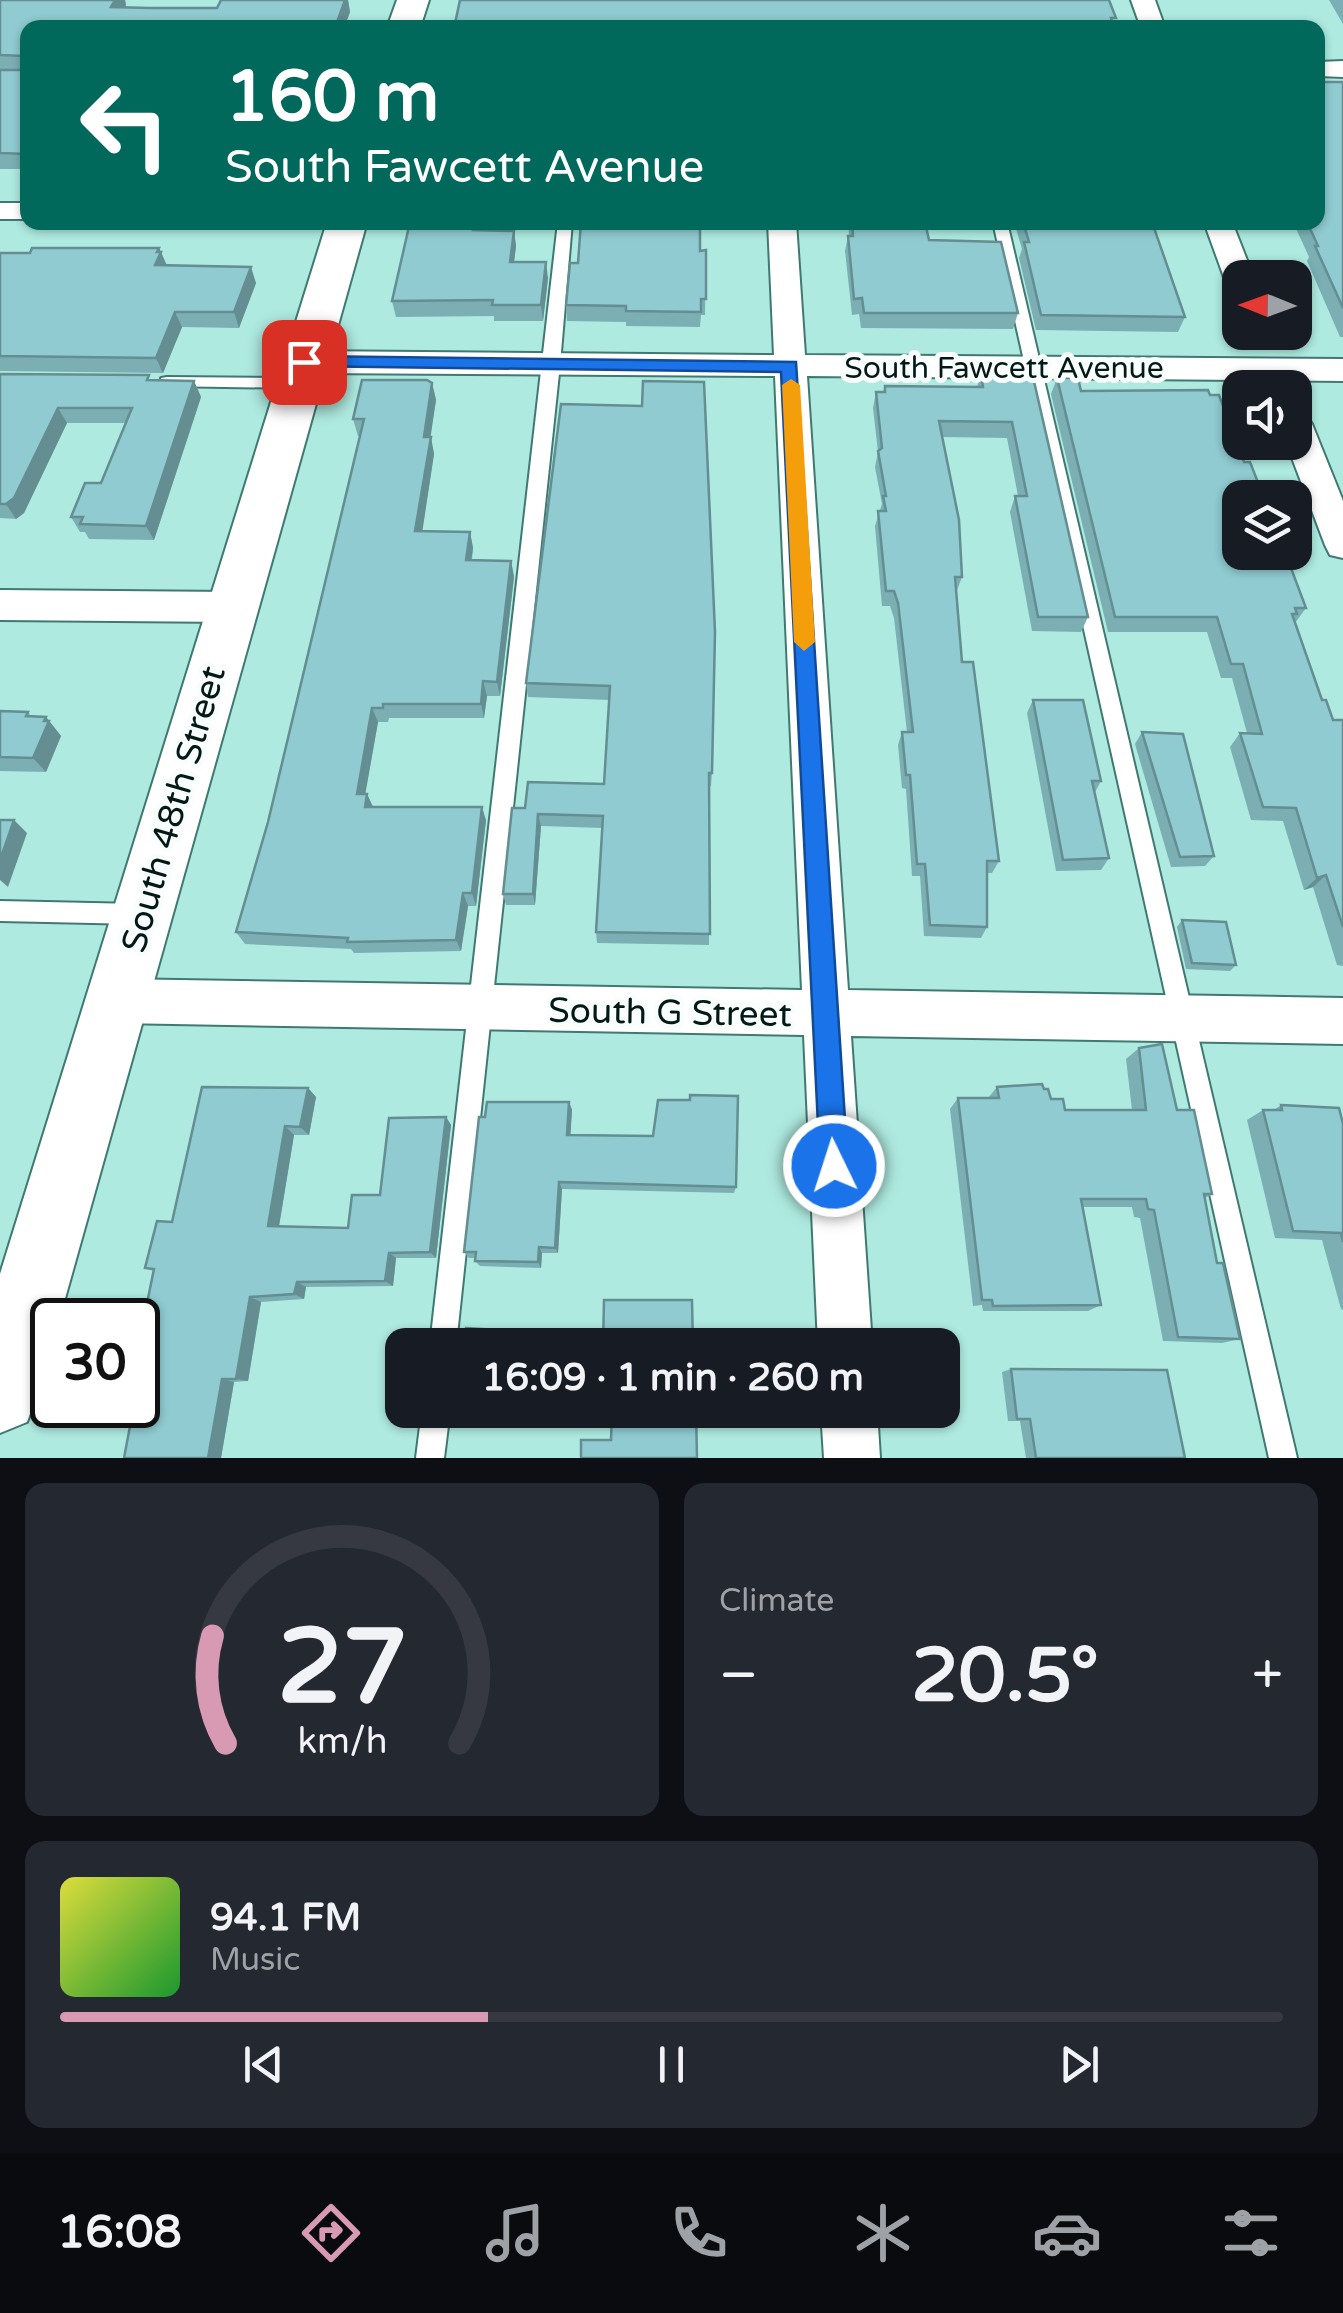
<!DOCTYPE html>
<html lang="en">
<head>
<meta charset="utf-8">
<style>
	body { margin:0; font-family:"Varela Round",sans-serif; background:#242831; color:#f1f3f6; height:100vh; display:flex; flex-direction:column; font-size:38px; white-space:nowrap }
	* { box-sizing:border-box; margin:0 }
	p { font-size:32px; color:#9ea1a6 }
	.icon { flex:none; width:55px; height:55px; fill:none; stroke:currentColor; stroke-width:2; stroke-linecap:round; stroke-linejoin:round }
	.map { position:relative; height:1458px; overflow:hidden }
	.drawer { display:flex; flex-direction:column; gap:25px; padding:25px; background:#0d0f14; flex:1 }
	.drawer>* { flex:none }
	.guide { position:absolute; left:20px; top:20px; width:1305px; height:210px; border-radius:20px; box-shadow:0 2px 8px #0004; background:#00695c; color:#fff; overflow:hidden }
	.needle { width:65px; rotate:271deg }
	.buttons { position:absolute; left:1222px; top:260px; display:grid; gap:20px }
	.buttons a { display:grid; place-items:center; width:90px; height:90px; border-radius:20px; background:#171b24; box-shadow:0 2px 8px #0004; font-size:50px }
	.speed { position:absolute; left:30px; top:1298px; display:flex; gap:20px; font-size:50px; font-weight:700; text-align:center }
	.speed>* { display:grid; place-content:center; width:130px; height:130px; border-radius:50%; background:#171b24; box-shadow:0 2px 8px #0004; line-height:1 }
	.speed .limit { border:5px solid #111; border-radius:15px; background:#fff; color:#111 }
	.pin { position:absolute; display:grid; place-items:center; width:85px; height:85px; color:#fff; margin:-42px; border-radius:20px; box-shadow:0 5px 15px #0006 }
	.me { position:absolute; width:110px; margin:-55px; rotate:356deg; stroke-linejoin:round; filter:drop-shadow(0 0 8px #0008) }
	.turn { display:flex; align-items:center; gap:35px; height:210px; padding:0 40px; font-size:45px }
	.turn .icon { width:130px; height:130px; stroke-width:2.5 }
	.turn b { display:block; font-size:70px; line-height:85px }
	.big { font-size:75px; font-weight:700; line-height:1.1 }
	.drawer .tile { flex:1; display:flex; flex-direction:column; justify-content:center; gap:15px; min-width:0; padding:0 35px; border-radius:20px; background:#242831 }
	.drawer .dial { align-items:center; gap:0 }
	.dial svg { height:260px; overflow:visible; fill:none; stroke:#363941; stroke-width:7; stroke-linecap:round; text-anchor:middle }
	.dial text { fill:#f1f3f6; stroke:none }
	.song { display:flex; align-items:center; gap:30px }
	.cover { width:120px; height:120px; border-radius:15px; background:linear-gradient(135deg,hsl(60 70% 55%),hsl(130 70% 35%)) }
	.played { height:10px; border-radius:5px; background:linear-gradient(90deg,#d899b2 35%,#363941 35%) }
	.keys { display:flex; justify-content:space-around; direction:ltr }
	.heat { display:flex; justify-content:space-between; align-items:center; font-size:55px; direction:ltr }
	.drawer .tiles { flex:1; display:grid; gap:25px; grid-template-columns:1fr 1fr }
	.tile:last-child { grid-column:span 2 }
	.trip { position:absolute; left:385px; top:1328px; width:575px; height:100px; border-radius:20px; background:#171b24; box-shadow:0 2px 8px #0004; font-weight:700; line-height:100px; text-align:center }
	.tab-bar { display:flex; height:160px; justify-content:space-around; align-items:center; background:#090b0e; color:#9ea1a6 }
	.tab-bar .icon { width:70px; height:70px }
	.tab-bar .on { color:#d899b2 }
	.tab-bar b { font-size:45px; color:#f1f3f6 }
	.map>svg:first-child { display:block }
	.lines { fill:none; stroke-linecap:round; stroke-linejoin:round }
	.lane-casing { stroke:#407971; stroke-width:4 }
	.street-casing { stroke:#407971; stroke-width:4 }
	.secondary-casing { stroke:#407971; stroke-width:4 }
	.lane { fill:#fff; fill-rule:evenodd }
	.street { fill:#fff; fill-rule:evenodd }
	.secondary { fill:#fff; fill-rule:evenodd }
	.wall { fill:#7bafb4 }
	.shaded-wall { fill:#648e92 }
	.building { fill:#8fcbd1; stroke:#648e92; stroke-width:2.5 }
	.route { fill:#1a73e8; stroke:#114b97; stroke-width:2.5 }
	.slow { fill:#f59e0b }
	.labels { text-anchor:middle; stroke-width:10; stroke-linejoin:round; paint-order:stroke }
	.far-street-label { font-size:30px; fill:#021916; stroke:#f9fefd }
	.street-label { font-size:35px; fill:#021916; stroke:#f9fefd }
</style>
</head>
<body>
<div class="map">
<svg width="1343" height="1458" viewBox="0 0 1343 1458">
	<rect width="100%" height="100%" fill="#aeeae0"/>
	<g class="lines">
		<!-- lane casing -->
		<g class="lane-casing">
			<g id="lane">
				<path d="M558 222H572L560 364 456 1345H430Z"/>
				<path d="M993 222H1007L1297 1458H1269Z"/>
				<path d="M167 377 298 378 306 383 298 388 161 386V378Z"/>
				<path d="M0 901 138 904 146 907 149 914 146 921 138 924 0 921Z"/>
				<path d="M422 1410H450L444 1458H416Z"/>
			</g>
		</g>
		<!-- street casing -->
		<g class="street-casing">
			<g id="street">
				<path d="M1131 0H1155L1165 28H1141Z"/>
				<path d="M1343 61V77L1318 76V62Z"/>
				<rect x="0" y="203" width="28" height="16"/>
				<path d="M768 222H796L805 355 1343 359V381L807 376 848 990 1343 998V1044L851 1036 872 1345H818L804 1035 117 1023 101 1017 94 1001 101 985 117 979 802 990 775 376 305 373 294 369 289 362 294 355 305 351 774 355Z"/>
				<path d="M1204 222H1232L1254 278H1240V289L1229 287 1225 280Z"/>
				<path d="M1295 412 1307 416 1312 424 1343 501V558L1330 555 1325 545 1286 442H1295Z"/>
				<path d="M0 590 231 592 244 597 250 607 244 617 231 622 0 620Z"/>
				<path d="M821 1410H877L880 1458H824Z"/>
			</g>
		</g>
		<!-- secondary casing -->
		<g class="secondary-casing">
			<g id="secondary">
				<path d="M397 0H429L420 28H387Z"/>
				<path d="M327 222H367L59 1320H52C52 1356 40 1389 27 1422L0 1433V1274Z"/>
			</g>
		</g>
		<!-- lane -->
		<use href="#lane" class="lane"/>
		<!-- street -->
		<use href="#street" class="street"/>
		<!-- secondary -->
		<use href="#secondary" class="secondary"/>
	</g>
	<!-- wall -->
	<g class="wall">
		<path d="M0 0H125L126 5 125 7 150 8H217L221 0H348L350 12 344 28H28V169H0Z"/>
		<path d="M1329 0H1343V24Z"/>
		<path d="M1343 82V337H1340L1307 261 1309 257 1293 222H1318Z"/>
		<path d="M848 222H925L929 240 1018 313 1013 329 861 328 859 314 852 315 845 251 848 236H849Z"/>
		<path d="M1014 222H1152L1185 317 1178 332 1036 330 1019 258 1022 249Z"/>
		<path d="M479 230 514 231 516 246 514 262 548 278 543 321H494V316L396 317 392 301Z"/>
		<path d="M706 250 705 315H701L700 327 626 326V322L567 321 566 305 578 263Z"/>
		<path d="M160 252 167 266 256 283 239 328 182 327 163 373 0 371V253Z"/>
		<path d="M0 374 194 381 201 397 154 540 89 539 85 532H80L71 517 101 483 126 423H67L24 513 16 519 0 518Z"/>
		<path d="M981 374 1033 377 1088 617 1081 632 1032 631 1010 512 1015 496H1018L1007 438 942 437 962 577 956 593 962 662 999 861 992 873H987V927L981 938 924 936 920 876H912L906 789 902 788 898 745 902 732H907L894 618 890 606H882L875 526 882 504 875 467 878 452 873 408 876 392H883L885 386 977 387Z"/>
		<path d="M1057 378 1081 391 1244 462 1306 608 1295 623 1322 700 1333 720H1343V966L1337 965 1313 887 1304 890 1283 821 1251 820 1230 747 1240 733H1247L1232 678H1221L1207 632H1108L1051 394Z"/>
		<path d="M432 383 436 400 430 437 434 454 422 531 470 532 473 548 472 560 511 561 514 577 500 696H487L484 718H389L388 722H378L365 794H367L373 807 486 820 476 906H468L461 951 354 953 351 949 245 944 236 932 268 822 360 436H358L353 419Z"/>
		<path d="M561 404 712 773 711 786H709V945L597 943 596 932 602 828 541 826 535 905H506L503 894 525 808 604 784 609 700 528 697 526 683Z"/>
		<path d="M1033 700 1101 781 1095 792 1109 858 1101 870 1056 871 1027 713Z"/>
		<path d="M0 711 28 712 31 716 46 717 61 736 46 772 0 771Z"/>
		<path d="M1142 732 1214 856 1205 866 1171 867 1135 744Z"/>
		<path d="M1182 920 1236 965 1230 971 1186 969 1177 927Z"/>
		<path d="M1139 1048 1177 1110 1212 1194 1205 1198 1217 1263 1240 1339 1222 1343 1163 1341 1140 1218 1134 1217 1132 1207H1082L1101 1305 1088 1311H983L982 1305 973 1306 950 1109 958 1098H988L997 1087 1044 1089 1051 1099 1065 1110H1132L1126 1059Z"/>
		<path d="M308 1088 316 1097 309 1135H294L279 1226 348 1228 380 1195 446 1117 451 1125 436 1258H396L393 1286 306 1287 304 1299 261 1302 248 1381 234 1382 221 1458H124L134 1405 153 1271 145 1268 172 1222Z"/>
		<path d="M569 1102 572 1110 570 1135 736 1187 734 1193 562 1189 558 1253H542L541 1268 480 1266 475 1261V1258H469L464 1252 485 1117Z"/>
		<path d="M1281 1105 1343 1124V1310L1341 1309 1322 1240 1275 1238 1247 1120 1263 1110H1274Z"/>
		<path d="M1011 1369 1185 1458H1026L1020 1421H1008L1002 1372Z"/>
	</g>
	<!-- shaded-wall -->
	<g class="shaded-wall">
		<path d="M115 0H125L126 5 117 22 111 7Z"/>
		<path d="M342 0H348L350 12 344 28H335Z"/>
		<path d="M475 222H480L476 246 473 230Z"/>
		<path d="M514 231 516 246 512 278 510 262Z"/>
		<path d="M159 248 161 252 168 268 155 265Z"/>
		<path d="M546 262 548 278 543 321 541 305Z"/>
		<path d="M251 267 256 283 239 328 234 312Z"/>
		<path d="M175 312 182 327 163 373 156 358Z"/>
		<path d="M194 381 201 397 154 540 146 526Z"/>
		<path d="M432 383 436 400 428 454 424 437Z"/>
		<path d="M58 408 67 423 24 513 16 519 6 504Z"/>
		<path d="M431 437 434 454 420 547 415 531Z"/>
		<path d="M470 532 473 548 469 576 466 560Z"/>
		<path d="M511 561 514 577 500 696 497 682Z"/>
		<path d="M483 681 487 696 484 718 481 704Z"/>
		<path d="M372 708 378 722 363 807 357 794Z"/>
		<path d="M46 717 61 736 46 772 33 758Z"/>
		<path d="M367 794 373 807H365Z"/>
		<path d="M482 807 486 820 476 906 472 893Z"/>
		<path d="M538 814 541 826 535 905 533 894Z"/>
		<path d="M14 820 27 833 8 887 0 880V860Z"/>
		<path d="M1326 875 1313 887 1304 890 1317 878Z"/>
		<path d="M463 893 468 906 461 951 456 940Z"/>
		<path d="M308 1088 316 1097 309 1135 300 1127Z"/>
		<path d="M569 1102 572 1110 570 1143 567 1135Z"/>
		<path d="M446 1117 451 1125 436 1258 430 1252Z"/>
		<path d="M285 1126 294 1135 278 1232 268 1226Z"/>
		<path d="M559 1182 562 1189 558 1253 555 1248Z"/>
		<path d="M539 1247 542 1253 541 1268 538 1262Z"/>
		<path d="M389 1253 396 1258 393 1286 385 1281Z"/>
		<path d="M297 1282 306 1287 304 1299 294 1294Z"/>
		<path d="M250 1297 261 1302 248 1381 236 1379Z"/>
		<path d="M516 1331 520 1334 518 1345H514Z"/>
		<path d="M222 1379 234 1382 221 1458H208Z"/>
	</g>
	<!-- building -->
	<g class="building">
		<path d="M0 0H115L111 7 150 8H217L221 0H345L335 28H28V154L0 153V70H21L25 67 24 56 0 55Z"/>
		<path d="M460 0H1109L1116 18H1111L1114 28H788L786 26 454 28Z"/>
		<path d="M1318 82H1343V308L1315 246H1318L1307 222H1318Z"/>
		<path d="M410 222H475L473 230 514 231 510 262H546L541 305H492L493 300 392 301Z"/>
		<path d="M581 222H700V251L706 250V299H701V312L626 311V306L566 305 570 263H578Z"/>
		<path d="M852 222H925L929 240 1001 242 1018 313H864L862 298 854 299 848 236H853Z"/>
		<path d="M1023 222H1152L1185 317 1041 315 1024 242H1029Z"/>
		<path d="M32 248H159L157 252H161L155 265 251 267 234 312H175L156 358 0 356V253H30Z"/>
		<path d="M0 374 149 375 147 380 194 381 146 526 80 524 83 517H71L85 483H101L132 408H58L14 498 6 504H0Z"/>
		<path d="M981 374 1033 377 1088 617H1038L1015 496H1027L1012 422 939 421 959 520 962 577H955L962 662H973L999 861H987V927L930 925 925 864H917L910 775H906L902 732H913L898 603 894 591H886L878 511H886L883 496H886L878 451 882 448 876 392H885V386L983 387Z"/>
		<path d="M1057 378H1078L1081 391 1208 390 1210 395H1219L1244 462H1250L1264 498H1240V552H1285L1306 608H1295L1297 614H1292L1322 700H1326L1333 720H1343V927L1326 875 1317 878 1296 808 1263 807 1240 733 1262 734 1243 664H1231L1217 617H1115Z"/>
		<path d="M362 380H427L432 383 424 437H431L415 531 470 532 466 560 511 561 497 682 483 681 481 704H383V708H372L357 794H367L365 807H482L472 893H463L456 940 347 942 348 938 236 932 268 822 364 419H353Z"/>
		<path d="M643 381 704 382 715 632 712 773H709L710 934 596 932 603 816 538 814 533 894H503L512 808H525L528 782 604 784 610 686 526 683 561 404 642 406Z"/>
		<path d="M1033 700H1083L1101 781H1092L1109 858 1063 860Z"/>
		<path d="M0 711 28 712 26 716 46 717 44 721H49L33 758 0 757Z"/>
		<path d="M1142 732 1183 734 1214 856 1180 857Z"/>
		<path d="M0 820H14L0 860Z"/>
		<path d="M1182 920 1226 922 1236 965 1192 963Z"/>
		<path d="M1162 1044 1177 1110H1194L1212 1194H1204L1217 1263H1223L1240 1339 1178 1337 1154 1210 1148 1209 1146 1199H1081L1101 1305 993 1306 992 1300H982L958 1098H999L997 1087 1042 1084 1044 1089H1048L1051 1099H1063L1065 1110H1146L1139 1048Z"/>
		<path d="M202 1087 308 1088 300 1127 285 1126 268 1226 348 1228 352 1195H380L389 1118 446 1117 430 1252 389 1253 385 1281 297 1282 294 1294 250 1297 236 1379H222L208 1458H124L134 1405H138V1347L154 1269 145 1268 157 1221 172 1222Z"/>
		<path d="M690 1095 738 1096 736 1187 559 1182 555 1248 539 1247 538 1262 475 1261 476 1252H464L479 1117H485L487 1102H569L567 1135 653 1136 658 1100H690Z"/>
		<path d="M1281 1105 1339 1108 1343 1124V1242L1341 1233 1293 1231 1263 1110H1282Z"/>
		<path d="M604 1300H692L693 1345H603Z"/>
		<path d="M466 1328 516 1331 514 1345H517H464Z"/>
		<path d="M1011 1369 1167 1370 1185 1458H1036L1030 1419H1017Z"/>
		<path d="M612 1410H696L697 1458H581V1440H611Z"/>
	</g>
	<!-- route -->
	<path class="route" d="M304 356 796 362 848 1166 844 1177 834 1181 824 1177 820 1166 781 372 298 366 295 362Z"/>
	<!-- slow -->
	<path class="slow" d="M791 379 800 385 815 642 804 651 794 642 782 385Z"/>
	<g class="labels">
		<!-- far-street labels -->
		<g class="far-street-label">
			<text x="1004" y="378">South Fawcett Avenue</text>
		</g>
		<!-- street labels -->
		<g class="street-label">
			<text transform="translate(173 809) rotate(-74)" y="12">South 48th Street</text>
			<text transform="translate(670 1012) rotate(1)" y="12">South G Street</text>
		</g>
	</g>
</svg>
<div class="buttons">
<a><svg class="needle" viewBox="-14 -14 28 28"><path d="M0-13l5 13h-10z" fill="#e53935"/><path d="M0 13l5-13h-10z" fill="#9ea1a6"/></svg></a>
<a><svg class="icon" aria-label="sound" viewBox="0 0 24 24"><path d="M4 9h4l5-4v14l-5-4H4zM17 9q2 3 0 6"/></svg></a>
<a><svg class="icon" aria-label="layers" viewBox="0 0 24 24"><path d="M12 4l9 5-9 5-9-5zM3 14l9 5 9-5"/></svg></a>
</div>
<div class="speed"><div class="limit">30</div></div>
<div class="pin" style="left:304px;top:362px;background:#d93025"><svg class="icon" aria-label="arrive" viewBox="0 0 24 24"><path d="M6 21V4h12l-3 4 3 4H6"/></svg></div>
<svg class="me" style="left:834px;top:1166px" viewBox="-20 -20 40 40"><circle r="17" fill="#1a73e8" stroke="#fff" stroke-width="3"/><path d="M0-11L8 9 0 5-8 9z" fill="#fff"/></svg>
<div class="trip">16:09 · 1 min · 260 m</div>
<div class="guide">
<div class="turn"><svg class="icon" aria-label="left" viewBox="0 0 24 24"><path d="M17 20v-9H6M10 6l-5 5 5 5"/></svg><div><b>160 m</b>South Fawcett Avenue</div></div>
</div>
</div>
<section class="drawer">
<div class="tiles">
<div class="tile dial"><svg viewBox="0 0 100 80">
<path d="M14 69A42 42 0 1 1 86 69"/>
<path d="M14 69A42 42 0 0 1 10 36" stroke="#d899b2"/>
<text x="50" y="56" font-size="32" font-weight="700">27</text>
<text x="50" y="72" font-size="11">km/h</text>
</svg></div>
<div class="tile"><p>Climate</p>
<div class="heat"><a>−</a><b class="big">20.5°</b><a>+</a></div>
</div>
<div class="tile">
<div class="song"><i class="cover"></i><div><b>94.1 FM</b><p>Music</p></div></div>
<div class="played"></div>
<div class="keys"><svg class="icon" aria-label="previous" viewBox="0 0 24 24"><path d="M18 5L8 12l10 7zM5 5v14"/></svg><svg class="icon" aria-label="pause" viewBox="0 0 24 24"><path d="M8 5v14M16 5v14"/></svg><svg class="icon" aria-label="next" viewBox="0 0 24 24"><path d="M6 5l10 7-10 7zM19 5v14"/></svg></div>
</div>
</div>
</section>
<nav class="tab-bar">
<b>16:08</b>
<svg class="icon on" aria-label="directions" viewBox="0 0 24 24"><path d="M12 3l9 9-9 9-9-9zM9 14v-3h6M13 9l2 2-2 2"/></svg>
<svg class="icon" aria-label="music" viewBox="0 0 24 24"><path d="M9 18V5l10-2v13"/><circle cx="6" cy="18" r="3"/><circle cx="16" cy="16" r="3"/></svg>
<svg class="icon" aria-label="phone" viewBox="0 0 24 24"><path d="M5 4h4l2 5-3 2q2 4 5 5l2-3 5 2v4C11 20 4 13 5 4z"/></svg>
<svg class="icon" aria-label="climate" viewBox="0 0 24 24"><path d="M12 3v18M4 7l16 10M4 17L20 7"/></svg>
<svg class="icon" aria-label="car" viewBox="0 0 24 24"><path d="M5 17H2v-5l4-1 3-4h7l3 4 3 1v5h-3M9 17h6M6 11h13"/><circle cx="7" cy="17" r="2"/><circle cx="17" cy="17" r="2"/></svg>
<svg class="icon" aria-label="filters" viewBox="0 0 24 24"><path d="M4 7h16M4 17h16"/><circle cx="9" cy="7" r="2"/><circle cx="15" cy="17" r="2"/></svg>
</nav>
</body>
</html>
